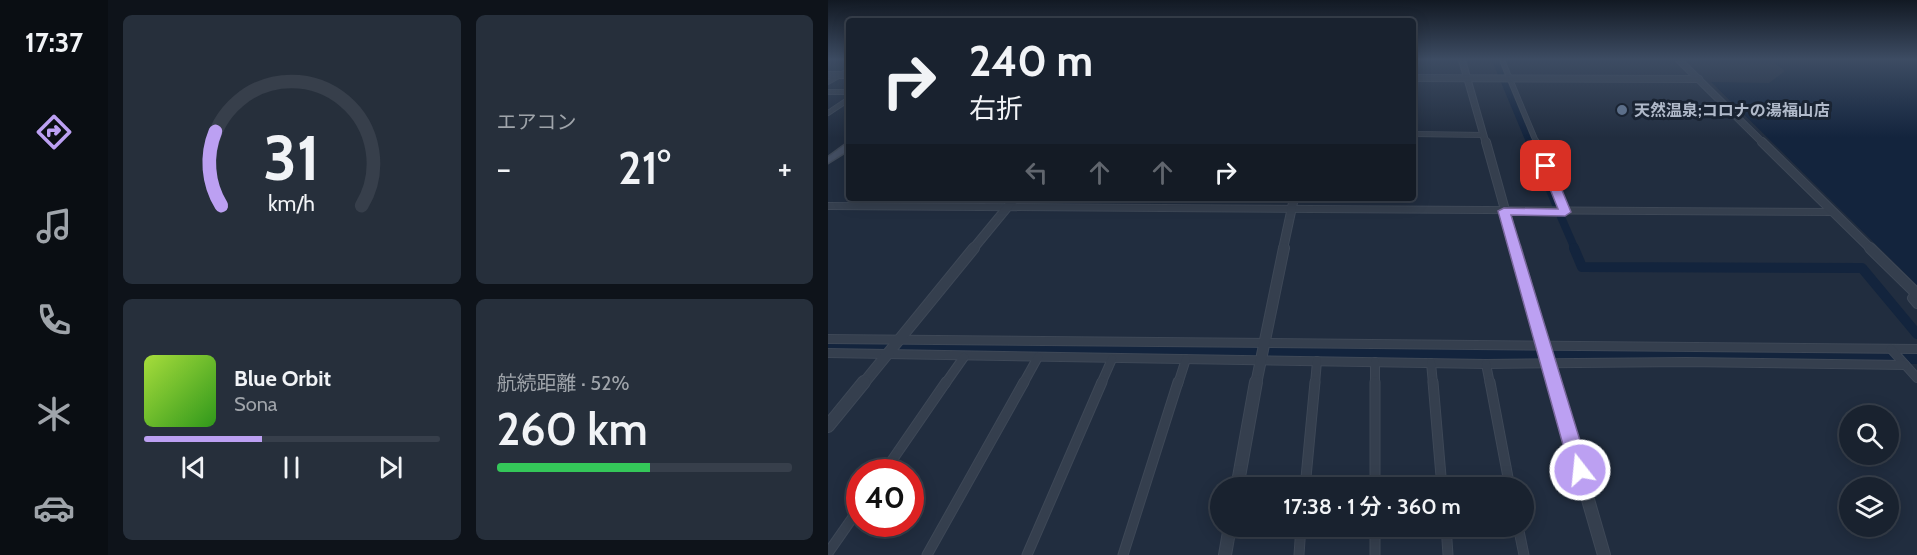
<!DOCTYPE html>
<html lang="ja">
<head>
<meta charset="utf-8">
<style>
	body { margin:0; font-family:Cabin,"Noto Sans JP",sans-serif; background:#262f3b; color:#f1f3f6; height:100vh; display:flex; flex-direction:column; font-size:22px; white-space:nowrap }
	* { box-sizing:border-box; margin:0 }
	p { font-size:20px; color:#9fa4aa }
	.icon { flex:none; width:33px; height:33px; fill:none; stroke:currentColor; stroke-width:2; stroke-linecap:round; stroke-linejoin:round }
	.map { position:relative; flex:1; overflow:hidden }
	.panel { display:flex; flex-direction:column; gap:15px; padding:15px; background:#0e131a; width:720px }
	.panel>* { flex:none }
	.top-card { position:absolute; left:18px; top:18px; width:570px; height:183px; border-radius:6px; box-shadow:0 3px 15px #0003,0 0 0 2px #373f4b; background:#19222f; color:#f1f3f6; overflow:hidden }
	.buttons { position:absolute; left:1011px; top:405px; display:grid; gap:12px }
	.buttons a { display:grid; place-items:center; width:60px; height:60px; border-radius:50%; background:#19222f; box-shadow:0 3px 15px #0003,0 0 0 2px #373f4b; font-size:30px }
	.speed { position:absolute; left:18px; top:459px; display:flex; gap:12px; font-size:30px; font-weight:700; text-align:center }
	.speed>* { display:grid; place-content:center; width:78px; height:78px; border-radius:50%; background:#19222f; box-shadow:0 3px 15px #0003,0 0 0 2px #373f4b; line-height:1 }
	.speed .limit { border:9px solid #d22; background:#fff; color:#111 }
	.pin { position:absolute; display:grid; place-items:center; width:51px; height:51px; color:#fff; margin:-26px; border-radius:12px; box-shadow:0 3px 9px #0006 }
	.me { position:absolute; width:66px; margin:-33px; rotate:344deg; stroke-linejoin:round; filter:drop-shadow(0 0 4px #0008) }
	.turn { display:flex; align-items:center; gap:21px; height:126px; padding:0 24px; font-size:27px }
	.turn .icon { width:78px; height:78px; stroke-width:2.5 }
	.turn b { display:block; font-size:42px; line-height:51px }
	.lanes { display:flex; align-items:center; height:57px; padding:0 24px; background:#0003; justify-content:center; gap:30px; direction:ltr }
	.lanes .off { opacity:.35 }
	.big { font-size:45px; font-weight:600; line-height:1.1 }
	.panel .card { flex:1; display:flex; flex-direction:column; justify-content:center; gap:9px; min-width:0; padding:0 21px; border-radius:9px; background:#262f3b }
	.panel .dial { align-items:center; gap:0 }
	.dial svg { height:156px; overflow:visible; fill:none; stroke:#373f4b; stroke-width:7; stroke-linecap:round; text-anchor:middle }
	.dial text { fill:#f1f3f6; stroke:none }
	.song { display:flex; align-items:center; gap:18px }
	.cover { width:72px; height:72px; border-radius:9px; background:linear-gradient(135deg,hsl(80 70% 55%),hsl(110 70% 35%)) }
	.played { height:6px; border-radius:3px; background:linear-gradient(90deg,#bca0f2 40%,#373f4b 40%) }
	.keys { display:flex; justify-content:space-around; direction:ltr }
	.heat { display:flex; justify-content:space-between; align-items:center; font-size:33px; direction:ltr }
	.charge { height:9px; border-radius:4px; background:linear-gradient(90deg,#34c759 52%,#373f4b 0) }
	.panel .tiles { flex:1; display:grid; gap:15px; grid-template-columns:repeat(2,1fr) }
	.trip { position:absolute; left:382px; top:477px; width:324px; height:60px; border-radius:30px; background:#19222f; box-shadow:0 3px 15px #0003,0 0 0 2px #373f4b; font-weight:600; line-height:60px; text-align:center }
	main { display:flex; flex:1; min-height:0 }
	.tab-bar { display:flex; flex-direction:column; width:108px; justify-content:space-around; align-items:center; background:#0a0e13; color:#9fa4aa }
	.tab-bar .icon { width:42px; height:42px }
	.tab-bar .selected { color:#bca0f2 }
	.tab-bar b { font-size:27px; color:#f1f3f6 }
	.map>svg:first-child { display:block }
	.water { fill:#13243d }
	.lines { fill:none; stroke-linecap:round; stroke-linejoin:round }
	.canal-far2 { stroke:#13243d; stroke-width:6 }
	.canal-far1 { stroke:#13243d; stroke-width:8 }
	.canal { stroke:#13243d; stroke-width:10 }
	.minor-far3-casing { stroke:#3e4857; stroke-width:6 }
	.minor-far2-casing { stroke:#3e4857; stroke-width:8 }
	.minor-far1-casing { stroke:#3e4857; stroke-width:10 }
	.minor-casing { stroke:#3e4857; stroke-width:11 }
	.tertiary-far3-casing { stroke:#3e4857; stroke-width:8 }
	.tertiary-far2-casing { stroke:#3e4857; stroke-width:10 }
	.tertiary-far1-casing { stroke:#3e4857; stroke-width:12 }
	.tertiary-casing { stroke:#3e4857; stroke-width:14 }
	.secondary-casing { stroke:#3e4857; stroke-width:3 }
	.minor-far3 { stroke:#353f4e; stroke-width:4.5 }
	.minor-far2 { stroke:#353f4e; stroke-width:6 }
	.minor-far1 { stroke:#353f4e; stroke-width:8 }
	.minor { stroke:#353f4e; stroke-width:9 }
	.tertiary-far3 { stroke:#353f4e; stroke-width:6 }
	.tertiary-far2 { stroke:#353f4e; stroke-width:8 }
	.tertiary-far1 { stroke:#353f4e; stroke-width:10 }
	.tertiary { stroke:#353f4e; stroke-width:12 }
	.secondary { fill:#434e62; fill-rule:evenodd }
	.route { fill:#bca0f2; stroke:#7a689d; stroke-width:1.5 }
	.service-dot { fill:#5c6f8a; stroke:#1a2433; stroke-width:2 }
	.labels { text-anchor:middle; stroke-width:6; stroke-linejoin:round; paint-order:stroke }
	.far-poi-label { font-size:16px; font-weight:bold; fill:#b1baca; stroke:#1a2433; text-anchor:start }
</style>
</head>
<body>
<main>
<nav class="tab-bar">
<b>17:37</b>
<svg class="icon selected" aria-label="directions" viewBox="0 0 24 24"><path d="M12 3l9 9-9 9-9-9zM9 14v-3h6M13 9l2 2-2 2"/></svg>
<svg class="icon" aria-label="music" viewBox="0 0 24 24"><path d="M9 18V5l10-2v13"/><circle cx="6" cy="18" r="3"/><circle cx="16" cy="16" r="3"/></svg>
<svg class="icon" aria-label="phone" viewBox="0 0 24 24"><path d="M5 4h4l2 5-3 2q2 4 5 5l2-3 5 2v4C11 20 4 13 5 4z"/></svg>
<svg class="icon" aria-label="climate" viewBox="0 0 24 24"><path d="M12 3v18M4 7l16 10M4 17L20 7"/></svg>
<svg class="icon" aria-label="car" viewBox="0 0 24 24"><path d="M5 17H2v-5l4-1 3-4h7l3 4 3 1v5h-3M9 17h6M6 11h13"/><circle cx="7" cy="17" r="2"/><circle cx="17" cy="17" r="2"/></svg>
</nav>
<section class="panel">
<div class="tiles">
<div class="card dial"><svg viewBox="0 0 100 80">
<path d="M14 69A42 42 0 1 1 86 69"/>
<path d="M14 69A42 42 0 0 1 11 31" stroke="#bca0f2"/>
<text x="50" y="56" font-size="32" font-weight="700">31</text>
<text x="50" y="72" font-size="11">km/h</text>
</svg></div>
<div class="card"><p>エアコン</p>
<div class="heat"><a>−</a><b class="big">21°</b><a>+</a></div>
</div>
<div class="card">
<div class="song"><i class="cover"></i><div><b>Blue Orbit</b><p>Sona</p></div></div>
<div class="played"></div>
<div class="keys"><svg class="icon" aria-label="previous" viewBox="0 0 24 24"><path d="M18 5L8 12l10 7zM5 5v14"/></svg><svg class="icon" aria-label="pause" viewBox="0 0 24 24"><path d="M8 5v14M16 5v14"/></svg><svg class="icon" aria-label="next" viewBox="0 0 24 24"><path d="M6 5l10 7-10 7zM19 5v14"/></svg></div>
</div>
<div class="card"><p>航続距離 · 52%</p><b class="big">260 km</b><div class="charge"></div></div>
</div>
</section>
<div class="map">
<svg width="1089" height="555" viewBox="0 0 1089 555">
	<rect width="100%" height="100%" fill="#212d3f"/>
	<!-- water -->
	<path class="water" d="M943 60H1089V285L883 82 941 83 957 71Z"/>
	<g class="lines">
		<!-- canal-far2 -->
		<path class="canal-far2" d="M667 60 702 144"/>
		<!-- canal-far1 -->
		<g class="canal-far1">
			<path d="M702 142 729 207"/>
			<path d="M733 217 747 249"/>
		</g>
		<!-- canal -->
		<g class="canal">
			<path d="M746 248 754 267 1034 268 1089 334"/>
			<path d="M0 347 1089 359"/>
		</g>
		<!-- minor-far3 casing -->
		<g class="minor-far3-casing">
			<g id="minor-far3">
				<path d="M674 60 709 144"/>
				<path d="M0 82 21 70"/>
				<path d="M0 92H21"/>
				<path d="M0 113 21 99"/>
				<path d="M585 134 656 135"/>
			</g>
		</g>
		<!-- minor-far2 casing -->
		<g class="minor-far2-casing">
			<g id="minor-far2">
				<path d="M708 142 737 212"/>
				<path d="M0 206 1006 212"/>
			</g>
		</g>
		<!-- minor-far1 casing -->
		<g class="minor-far1-casing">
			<g id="minor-far1">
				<path d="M1088 293 1084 298 1089 304"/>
				<path d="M0 339 1089 349"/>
				<path d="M1063 349 1089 378"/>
				<path d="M0 353 658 364 858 362 1077 365"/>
				<path d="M547 362V384"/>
				<path d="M603 363 605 384"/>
				<path d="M658 364 662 384"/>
				<path d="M117 384 136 357"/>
				<path d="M195 384 210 357"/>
				<path d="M273 384 284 359"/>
				<path d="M350 384 358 359"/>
				<path d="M487 384 489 361"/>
			</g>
		</g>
		<!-- minor casing -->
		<g class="minor-casing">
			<g id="minor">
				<path d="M547 382V488"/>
				<path d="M605 382 614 488"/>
				<path d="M662 382 682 488"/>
				<path d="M56 472 118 382"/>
				<path d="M477 488 487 382"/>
				<path d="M547 526V555"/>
				<path d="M618 526 620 555"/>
				<path d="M690 526 696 555"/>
				<path d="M0 553 32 507"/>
				<path d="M99 555 196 382"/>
				<path d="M199 555 274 382"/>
				<path d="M295 555 350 382"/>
				<path d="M471 555 473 526"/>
			</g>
		</g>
		<!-- tertiary-far3 casing -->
		<g class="tertiary-far3-casing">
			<g id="tertiary-far3">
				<path d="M634 60 658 144"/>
				<path d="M851 60 936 144"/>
				<path d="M0 75H21"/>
				<path d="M585 78 871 79"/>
			</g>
		</g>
		<!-- tertiary-far2 casing -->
		<g class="tertiary-far2-casing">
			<g id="tertiary-far2">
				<path d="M658 142 688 249"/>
				<path d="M934 142 1043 249"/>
				<path d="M145 249 187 198"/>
				<path d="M455 249 466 198"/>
			</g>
		</g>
		<!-- tertiary-far1 casing -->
		<g class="tertiary-far1-casing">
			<g id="tertiary-far1">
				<path d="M688 248 727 384"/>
				<path d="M1042 248 1089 294"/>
				<path d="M35 384 146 248"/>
				<path d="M428 384 456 248"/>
			</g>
		</g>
		<!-- tertiary casing -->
		<g class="tertiary-casing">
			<g id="tertiary">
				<path d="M726 382 776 555"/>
				<path d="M0 426 36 382"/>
				<path d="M409 488 428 382"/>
				<path d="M397 555 402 526"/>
			</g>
		</g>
		<!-- secondary casing -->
		<g class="secondary-casing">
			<path id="secondary" d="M18 144H21V150L0 163V157Z"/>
		</g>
		<!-- minor-far3 -->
		<use href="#minor-far3" class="minor-far3"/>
		<!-- minor-far2 -->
		<use href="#minor-far2" class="minor-far2"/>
		<!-- minor-far1 -->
		<use href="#minor-far1" class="minor-far1"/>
		<!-- minor -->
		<use href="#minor" class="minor"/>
		<!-- tertiary-far3 -->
		<use href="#tertiary-far3" class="tertiary-far3"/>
		<!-- tertiary-far2 -->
		<use href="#tertiary-far2" class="tertiary-far2"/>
		<!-- tertiary-far1 -->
		<use href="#tertiary-far1" class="tertiary-far1"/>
		<!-- tertiary -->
		<use href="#tertiary" class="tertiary"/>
		<!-- secondary -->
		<use href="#secondary" class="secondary"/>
	</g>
	<!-- sky -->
	<linearGradient id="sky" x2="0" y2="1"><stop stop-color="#121923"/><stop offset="0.43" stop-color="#3d4c63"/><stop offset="1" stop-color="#3d4c63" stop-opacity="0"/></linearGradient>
	<rect width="1089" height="138" fill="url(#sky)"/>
	<!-- route -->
	<path class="route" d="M718 163 724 166 743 212 737 216 683 215 761 470 758 476 752 478 745 476 742 470 670 211 676 208 730 209 713 166Z"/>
	<!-- markers -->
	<circle class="service-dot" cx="794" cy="110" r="6"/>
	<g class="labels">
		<!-- far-poi labels -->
		<g class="far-poi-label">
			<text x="806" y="116">天然温泉;コロナの湯福山店</text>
		</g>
	</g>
</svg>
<div class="buttons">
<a><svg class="icon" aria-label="search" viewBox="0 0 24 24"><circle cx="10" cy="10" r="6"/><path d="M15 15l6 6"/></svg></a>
<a><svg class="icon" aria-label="layers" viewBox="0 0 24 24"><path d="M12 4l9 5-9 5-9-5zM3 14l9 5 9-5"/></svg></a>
</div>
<div class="speed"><div class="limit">40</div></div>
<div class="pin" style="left:718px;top:166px;background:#d93025"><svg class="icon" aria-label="arrive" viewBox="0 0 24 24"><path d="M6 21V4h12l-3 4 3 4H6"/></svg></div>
<svg class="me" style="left:752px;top:470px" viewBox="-20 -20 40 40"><circle r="17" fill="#bca0f2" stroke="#fff" stroke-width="3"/><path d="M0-11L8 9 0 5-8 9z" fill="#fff"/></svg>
<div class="trip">17:38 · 1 分 · 360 m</div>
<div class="top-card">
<div class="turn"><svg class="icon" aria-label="right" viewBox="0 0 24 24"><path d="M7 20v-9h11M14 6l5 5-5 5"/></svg><div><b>240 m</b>右折</div></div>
<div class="lanes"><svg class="icon off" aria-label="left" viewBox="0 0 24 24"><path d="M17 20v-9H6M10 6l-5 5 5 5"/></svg><svg class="icon off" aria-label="ahead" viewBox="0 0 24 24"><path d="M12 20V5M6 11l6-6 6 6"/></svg><svg class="icon off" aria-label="ahead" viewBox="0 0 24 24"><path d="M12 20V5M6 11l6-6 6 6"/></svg><svg class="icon" aria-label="right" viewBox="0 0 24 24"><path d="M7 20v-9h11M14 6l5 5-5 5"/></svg></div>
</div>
</div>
</main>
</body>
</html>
